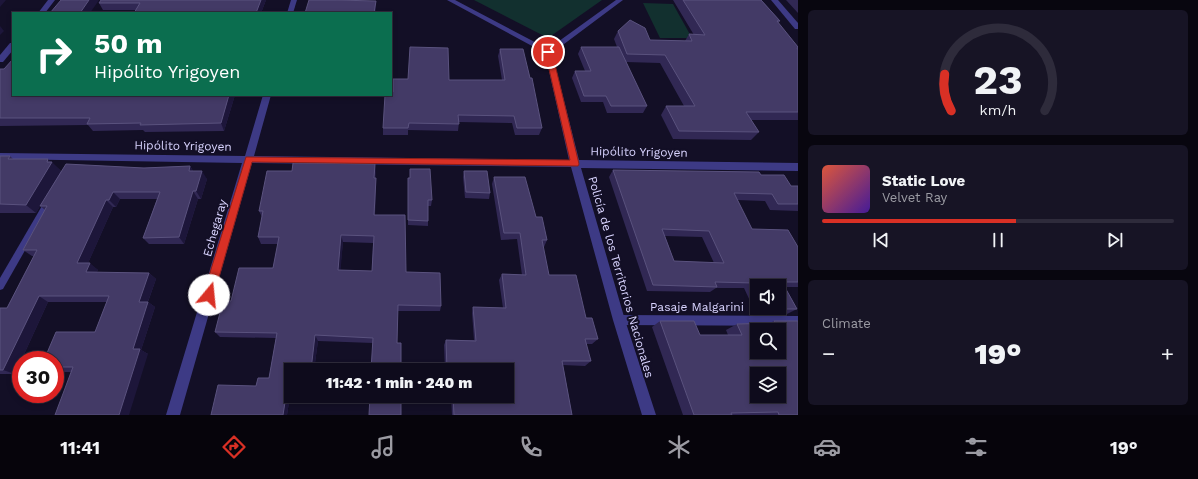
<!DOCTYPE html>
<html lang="en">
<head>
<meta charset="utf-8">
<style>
	body { margin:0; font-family:"Work Sans",sans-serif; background:#171425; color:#f1f3f6; height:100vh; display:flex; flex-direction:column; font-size:15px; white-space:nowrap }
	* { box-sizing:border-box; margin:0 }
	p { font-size:13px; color:#9b9ba3 }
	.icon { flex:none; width:22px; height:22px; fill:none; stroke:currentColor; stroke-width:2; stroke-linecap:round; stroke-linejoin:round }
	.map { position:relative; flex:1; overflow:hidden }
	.details { display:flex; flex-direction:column; gap:10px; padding:10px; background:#08060f; width:400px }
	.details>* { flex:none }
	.guide { position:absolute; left:12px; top:12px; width:380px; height:84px; border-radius:0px; box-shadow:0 2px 6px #0003,0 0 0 1px #2e2b3b; background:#0b6e4f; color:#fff; overflow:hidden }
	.controls { position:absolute; left:750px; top:279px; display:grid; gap:8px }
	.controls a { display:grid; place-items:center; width:36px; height:36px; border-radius:0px; background:#0e0b1c; box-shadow:0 2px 6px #0003,0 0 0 1px #2e2b3b; font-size:20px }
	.speed { position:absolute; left:12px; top:351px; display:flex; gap:8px; font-size:20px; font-weight:700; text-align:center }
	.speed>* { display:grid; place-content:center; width:52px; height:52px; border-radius:50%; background:#0e0b1c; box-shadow:0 2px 6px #0003,0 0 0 1px #2e2b3b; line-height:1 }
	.speed .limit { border:6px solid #d22; background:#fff; color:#111 }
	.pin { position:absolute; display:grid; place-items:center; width:34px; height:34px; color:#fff; margin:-17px; border:2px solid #fff; border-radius:50%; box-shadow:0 1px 4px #0007 }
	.me { position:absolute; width:44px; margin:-22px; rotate:17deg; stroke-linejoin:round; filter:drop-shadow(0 0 3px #0008) }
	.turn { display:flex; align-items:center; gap:14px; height:84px; padding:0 16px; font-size:18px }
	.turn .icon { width:52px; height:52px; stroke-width:2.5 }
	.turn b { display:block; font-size:28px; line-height:34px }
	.big { font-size:30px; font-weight:800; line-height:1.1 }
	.details .card { flex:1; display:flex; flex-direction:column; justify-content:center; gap:6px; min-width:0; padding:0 14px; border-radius:6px; background:#171425 }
	.details .dial { align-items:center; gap:0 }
	.dial svg { height:104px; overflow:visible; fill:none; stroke:#2e2b3b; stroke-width:7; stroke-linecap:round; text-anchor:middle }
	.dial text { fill:#f1f3f6; stroke:none }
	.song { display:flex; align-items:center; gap:12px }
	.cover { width:48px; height:48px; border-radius:6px; background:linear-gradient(135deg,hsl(10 70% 55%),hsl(260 70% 35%)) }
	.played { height:4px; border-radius:2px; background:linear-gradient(90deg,#d93025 55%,#2e2b3b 55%) }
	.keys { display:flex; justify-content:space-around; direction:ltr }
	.heat { display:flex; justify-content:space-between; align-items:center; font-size:22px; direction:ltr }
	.trip { position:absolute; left:284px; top:363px; width:230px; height:40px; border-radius:0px; background:#0e0b1c; box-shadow:0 2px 6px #0003,0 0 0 1px #2e2b3b; font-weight:800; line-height:40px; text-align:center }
	.menu { display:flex; height:64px; justify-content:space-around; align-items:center; background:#06040b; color:#9b9ba3 }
	.menu .icon { width:28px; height:28px }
	.menu .active { color:#d93025 }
	.menu b { font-size:18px; color:#f1f3f6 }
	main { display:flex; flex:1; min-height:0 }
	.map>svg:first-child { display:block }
	.green { fill:#12302f }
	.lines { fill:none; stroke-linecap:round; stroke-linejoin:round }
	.lane { fill:#3d3a85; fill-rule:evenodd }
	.street { fill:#3d3a85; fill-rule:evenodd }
	.wall { fill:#312854; fill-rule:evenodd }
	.shaded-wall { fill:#1d163a }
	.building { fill:#433a66; stroke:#5a527e; fill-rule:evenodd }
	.route { fill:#d93025; stroke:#8d1f18 }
	.labels { text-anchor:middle; stroke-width:4; stroke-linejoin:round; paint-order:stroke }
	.street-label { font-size:12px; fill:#d9d4ff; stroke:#130f26 }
</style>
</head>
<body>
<main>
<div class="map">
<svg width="798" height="415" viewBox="0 0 798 415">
	<rect width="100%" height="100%" fill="#130f26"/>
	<!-- green -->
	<g class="green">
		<path d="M474 0H602L548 38Z"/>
		<path d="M643 3 673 4 692 38H660Z"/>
	</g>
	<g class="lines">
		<!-- lane -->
		<g class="lane">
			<path d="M49 198 52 199 53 201 52 203 3 289 0 290V278L46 199Z"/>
			<path d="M619 315 798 316V326L619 325 616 323 614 320 616 317Z"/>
		</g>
		<!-- street -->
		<g class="street">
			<path d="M48 0H55L45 13H38Z"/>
			<path d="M291 0H297L293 13H287Z"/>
			<path d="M447 0H455L548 49 616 0H623L552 53 579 160 798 163V171L581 168 625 320 656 415H642L613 320 571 167 252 163 180 415H166L242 163 0 159V153L245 156 263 95H271L254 156 569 160 545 53Z"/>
			<path d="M771 0H778L798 23V29H795Z"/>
			<path d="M10 43H13V50L3 62H0V55Z"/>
		</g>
	</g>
	<!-- wall -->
	<g class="wall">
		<path d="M101 0H266L261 13H134L136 10H103L99 3Z"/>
		<path d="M673 0H761L780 21 778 23 798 47V120H751L759 132 751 140 673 139 661 115 666 106H684L660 63 626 62 647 106 643 113H607L603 102H581L572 78 575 71H585L578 54 581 47H617L614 39 618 31 650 40 685 41 689 34 694 35Z"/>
		<path d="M786 0H798V13Z"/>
		<path d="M500 49 530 78 542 128 539 135H515L512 123 459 122 458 131 408 130V135H383V128L393 92 449 80H502L498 56Z"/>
		<path d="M0 69H4L235 95 224 131 145 132 143 130 93 131 88 125 0 126Z"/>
		<path d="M0 156H10L13 159 51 162 61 171 190 166 193 171 207 179 201 199H198L184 244H149L143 238 157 199H120L116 207H113L88 263 98 270 96 273H149L156 279 148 302 155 307 141 350 148 354 72 372H55V360L95 332 107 302H48L15 374H0V309L7 308 34 256H32L23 250 45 210 40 206 36 213H0Z"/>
		<path d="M613 170 761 175 791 186H798V211L770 210 765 201 737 200 752 229 798 247V287H785L797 309 787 314H756L744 288H716L710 292 647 291 609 177ZM665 236 702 237 714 263 674 261ZM757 286 779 308H757Z"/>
		<path d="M464 171 490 193 489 199 465 198 463 177Z"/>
		<path d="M376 172 375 178H376V186L375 215 406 272 441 306 440 311H398L373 343 318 341 314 370H291V389L287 415H211L256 386 269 378 276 338 220 337 215 332 231 301 273 268 278 244H261L258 237 262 217 259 211ZM343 242 373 243 372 271 340 270Z"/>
		<path d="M494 177 536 217 547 240 544 247H543L549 275 586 318 598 339 592 344H586L591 361 585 366 563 365 572 415H452L451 396H507V370H445L444 345 446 340H474L472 313 473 307 503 308 499 280 502 274 522 275 517 239 501 240 492 184Z"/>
		<path d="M408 178 432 200 431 206H428V226L408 225Z"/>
		<path d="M660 321 700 335H728L726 330 737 324 770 323 774 321H798V415H683L652 327Z"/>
	</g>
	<!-- shaded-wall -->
	<g class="shaded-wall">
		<path d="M0 0H6L0 7Z"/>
		<path d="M89 0H99L90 13H80Z"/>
		<path d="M261 0H266L261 13H256Z"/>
		<path d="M376 1V13H374Z"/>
		<path d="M0 26 4 31 0 35Z"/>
		<path d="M229 95H235L224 131 221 123Z"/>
		<path d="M48 159 52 163V162L61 171 36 213 26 205Z"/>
		<path d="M375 164 376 172 375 186 374 178Z"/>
		<path d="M190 166 195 174 189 171Z"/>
		<path d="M202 171 207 179 201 199 196 191Z"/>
		<path d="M376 178V186L374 222V215Z"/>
		<path d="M193 191 198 199 184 244 179 237Z"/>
		<path d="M113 192 120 199 116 207 109 200Z"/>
		<path d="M106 200 113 207 85 270 77 263Z"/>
		<path d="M341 235 343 242 340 277 338 270Z"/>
		<path d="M90 263 98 270 94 279 86 272Z"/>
		<path d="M149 273 156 279 146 307 139 302Z"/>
		<path d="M39 296 48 302 15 374 3 370Z"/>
		<path d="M148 302 155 307 141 350 148 354 129 415H119L133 349Z"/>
		<path d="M315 335 318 341 314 370H311Z"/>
		<path d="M290 371 291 373V389L287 415H283Z"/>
	</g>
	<!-- building -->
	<g class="building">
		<path d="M61 0H89L80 13H50Z"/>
		<path d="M101 0H261L256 13H134L140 3H99Z"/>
		<path d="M309 0H336L376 1 374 13H305Z"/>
		<path d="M683 0H761L780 21H777L798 47V48H797L798 50V112H746L759 132 679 131 666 106H695L665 55 627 54 618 31 630 20 645 28 650 40 692 41 689 34 705 35Z"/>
		<path d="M410 47 448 48 449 80H505L500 49H523L530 78H532L542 128H517L514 116 458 115 459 124 409 123 408 128H383L385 95H391V91L393 92V79H408Z"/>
		<path d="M581 47H619L647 106H611L606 96H584L575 71H591Z"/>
		<path d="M13 59V95H229L221 123 140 125 141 123 87 124 90 118H0V69H4Z"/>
		<path d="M0 156H10L8 159H48L47 162H52L26 205 0 204Z"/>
		<path d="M293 163 375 164 374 178H376L374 215H405L406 272 440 273 441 306 398 305 397 343H401V370H371L373 338 315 335 311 370H291V371H290L283 415H211L218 385 256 386 258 378H269L277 333 215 332 223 301H231L239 268H273L279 237H258L263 211H259L267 171H292ZM341 235 374 236 372 271 338 270Z"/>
		<path d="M66 164 144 168 190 166 189 171H202L196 191H193L179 237 143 238 160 192H113L109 200H106L77 263H90L86 272 149 273 139 302H148L133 349H140L119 415H55L73 367H55V360H44L56 332H95L109 296H39L3 370H0V308H7L37 250H23L47 206H40Z"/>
		<path d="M410 169H430L432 200H428V221L408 220V178H410Z"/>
		<path d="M613 170 759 172 761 175H784L791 186H798V204H778L772 194 734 193 752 229 788 230 798 247V282H782L797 309H765V308H779V286H757V292L753 283 715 282 717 287 653 285ZM662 229 709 231 724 263 674 261Z"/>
		<path d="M464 171H487L490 193 466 192Z"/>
		<path d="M494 177H525L536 217H542L547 240H542L549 275H576L586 318H592L598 339H585L591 361H562L572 415H454L453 396H507V370H447L446 340 476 341 473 307 506 308 502 274 526 275 520 233H504Z"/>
		<path d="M660 321H694L700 335H742L737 324 775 323 774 321H798V415H779L778 412 731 413 732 415H694ZM757 330H779V352H757ZM757 374H779V396H757Z"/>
		<path d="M370 396H401V415H369Z"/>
	</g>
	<!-- route -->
	<path class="route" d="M548 50 552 52 579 164 578 166 252 162 214 295 212 298 209 299 205 298 203 295 246 157 570 160 545 52Z"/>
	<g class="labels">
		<!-- street labels -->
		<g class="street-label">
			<text transform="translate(183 146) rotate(1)" y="4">Hipólito Yrigoyen</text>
			<text transform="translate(639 152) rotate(1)" y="4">Hipólito Yrigoyen</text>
			<text transform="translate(215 228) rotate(-74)" y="4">Echegaray</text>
			<text transform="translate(621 277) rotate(74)" y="4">Policía de los Territorios Nacionales</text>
			<text x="697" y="311">Pasaje Malgarini</text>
		</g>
	</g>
</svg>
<div class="controls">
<a><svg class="icon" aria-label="sound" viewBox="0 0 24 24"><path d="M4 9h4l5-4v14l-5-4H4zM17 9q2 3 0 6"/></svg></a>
<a><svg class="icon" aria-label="search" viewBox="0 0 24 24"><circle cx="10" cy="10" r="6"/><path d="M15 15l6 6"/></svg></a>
<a><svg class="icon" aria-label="layers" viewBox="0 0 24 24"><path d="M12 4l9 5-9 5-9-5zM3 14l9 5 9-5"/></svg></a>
</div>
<div class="speed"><div class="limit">30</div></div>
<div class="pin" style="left:548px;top:52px;background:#d93025"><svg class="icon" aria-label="arrive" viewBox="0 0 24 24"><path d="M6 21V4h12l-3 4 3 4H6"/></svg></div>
<svg class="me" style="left:209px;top:295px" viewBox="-20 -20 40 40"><circle r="19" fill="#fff"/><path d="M0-13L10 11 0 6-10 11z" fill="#d93025"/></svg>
<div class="trip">11:42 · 1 min · 240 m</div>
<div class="guide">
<div class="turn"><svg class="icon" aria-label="right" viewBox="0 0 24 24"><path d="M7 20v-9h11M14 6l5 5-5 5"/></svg><div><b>50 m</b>Hipólito Yrigoyen</div></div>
</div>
</div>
<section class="details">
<div class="card dial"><svg viewBox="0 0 100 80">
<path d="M14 69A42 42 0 1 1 86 69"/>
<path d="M14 69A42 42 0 0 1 9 41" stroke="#d93025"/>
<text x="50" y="56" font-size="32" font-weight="700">23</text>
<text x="50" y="72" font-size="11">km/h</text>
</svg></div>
<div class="card">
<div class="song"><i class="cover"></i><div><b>Static Love</b><p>Velvet Ray</p></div></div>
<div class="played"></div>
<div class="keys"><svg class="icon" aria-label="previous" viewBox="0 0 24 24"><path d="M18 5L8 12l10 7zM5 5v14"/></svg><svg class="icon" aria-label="pause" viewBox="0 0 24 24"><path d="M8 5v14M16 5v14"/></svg><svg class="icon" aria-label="next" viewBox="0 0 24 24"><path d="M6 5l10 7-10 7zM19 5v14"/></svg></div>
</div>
<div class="card"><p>Climate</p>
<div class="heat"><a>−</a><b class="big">19°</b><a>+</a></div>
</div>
</section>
</main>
<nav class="menu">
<b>11:41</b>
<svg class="icon active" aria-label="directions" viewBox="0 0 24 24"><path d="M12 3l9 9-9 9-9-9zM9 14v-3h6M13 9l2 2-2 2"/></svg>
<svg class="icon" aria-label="music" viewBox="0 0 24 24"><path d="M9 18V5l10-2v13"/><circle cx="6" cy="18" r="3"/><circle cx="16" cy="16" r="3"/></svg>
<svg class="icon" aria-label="phone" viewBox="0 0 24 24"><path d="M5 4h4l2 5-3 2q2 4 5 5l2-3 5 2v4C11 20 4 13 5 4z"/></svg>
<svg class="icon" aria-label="climate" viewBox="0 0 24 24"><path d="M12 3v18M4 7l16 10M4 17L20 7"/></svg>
<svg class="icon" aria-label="car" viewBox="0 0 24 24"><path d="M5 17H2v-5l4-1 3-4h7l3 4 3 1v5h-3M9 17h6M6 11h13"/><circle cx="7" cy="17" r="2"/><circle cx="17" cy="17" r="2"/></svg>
<svg class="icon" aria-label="filters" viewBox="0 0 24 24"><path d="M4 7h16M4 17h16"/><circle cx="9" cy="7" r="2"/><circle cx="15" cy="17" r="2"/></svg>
<b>19°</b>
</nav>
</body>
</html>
